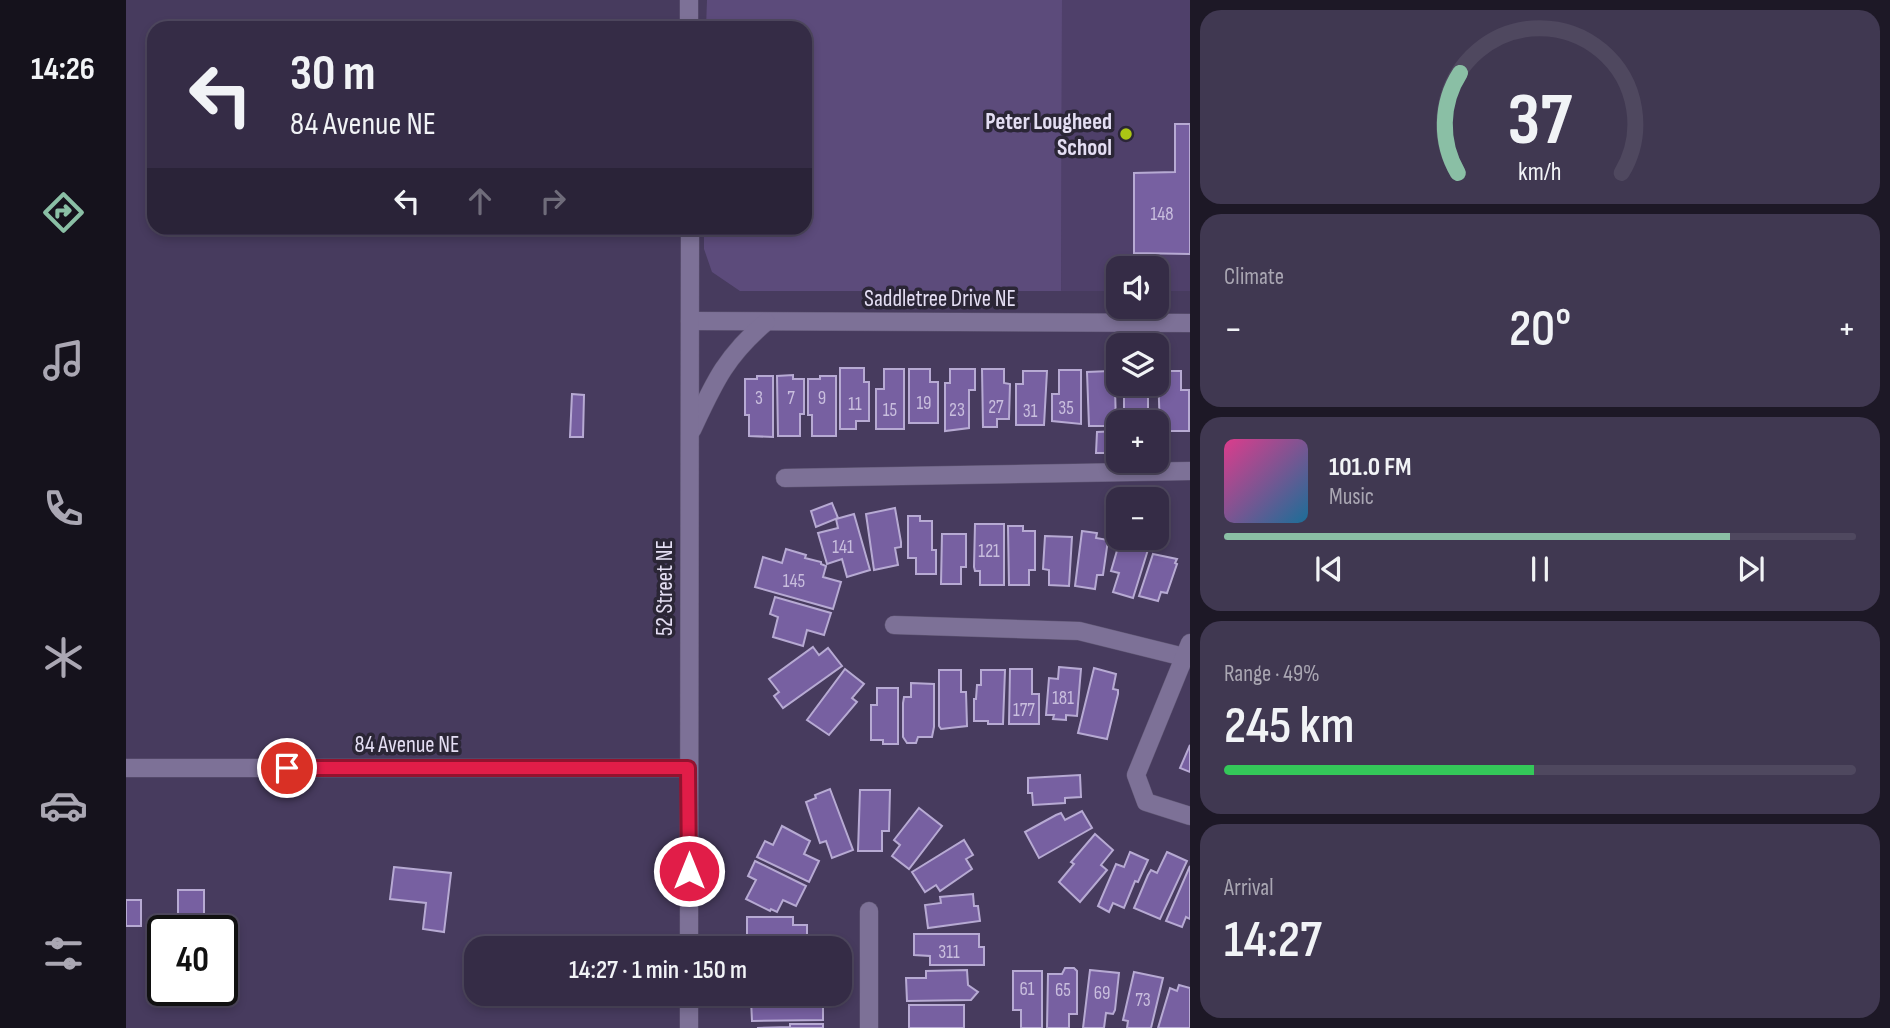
<!DOCTYPE html>
<html lang="en">
<head>
<meta charset="utf-8">
<style>
	body { margin:0; font-family:"Sofia Sans Condensed",sans-serif; background:#403851; color:#f1f3f6; height:100vh; display:flex; flex-direction:column; font-size:26px; white-space:nowrap }
	* { box-sizing:border-box; margin:0 }
	p { font-size:23px; color:#aaa7b3 }
	.icon { flex:none; width:38px; height:38px; fill:none; stroke:currentColor; stroke-width:2; stroke-linecap:round; stroke-linejoin:round }
	.map { position:relative; flex:1; overflow:hidden }
	.side { display:flex; flex-direction:column; gap:10px; padding:10px; background:#1d1826; width:700px }
	.side>* { flex:none }
	.hud { position:absolute; left:21px; top:21px; width:665px; height:214px; border-radius:21px; box-shadow:0 4px 10px #0003,0 0 0 2px #4f485f; background:#352c46; color:#f1f3f6; overflow:hidden }
	.tools { position:absolute; left:980px; top:256px; display:grid; gap:14px }
	.tools a { display:grid; place-items:center; width:63px; height:63px; border-radius:14px; background:#352c46; box-shadow:0 4px 10px #0003,0 0 0 2px #4f485f; font-size:35px }
	.speed { position:absolute; left:21px; top:915px; display:flex; gap:14px; font-size:35px; font-weight:700; text-align:center }
	.speed>* { display:grid; place-content:center; width:91px; height:91px; border-radius:50%; background:#352c46; box-shadow:0 4px 10px #0003,0 0 0 2px #4f485f; line-height:1 }
	.speed .limit { border:4px solid #111; border-radius:10px; background:#fff; color:#111 }
	.pin { position:absolute; display:grid; place-items:center; width:60px; height:60px; color:#fff; margin:-30px; border:4px solid #fff; border-radius:50%; box-shadow:0 2px 7px #0007 }
	.me { position:absolute; width:77px; margin:-38px; rotate:0deg; stroke-linejoin:round; filter:drop-shadow(0 0 5px #0008) }
	.turn { display:flex; align-items:center; gap:24px; height:147px; padding:0 28px; font-size:32px }
	.turn .icon { width:91px; height:91px; stroke-width:2.5 }
	.turn b { display:block; font-size:49px; line-height:60px }
	.lanes { display:flex; align-items:center; height:66px; padding:0 28px; background:#0003; justify-content:center; gap:35px; direction:ltr }
	.lanes .off { opacity:.35 }
	.big { font-size:52px; font-weight:600; line-height:1.1 }
	.side .tile { flex:1; display:flex; flex-direction:column; justify-content:center; gap:10px; min-width:0; padding:0 24px; border-radius:21px; background:#403851 }
	.side .dial { align-items:center; gap:0 }
	.dial svg { height:182px; overflow:visible; fill:none; stroke:#4f485f; stroke-width:7; stroke-linecap:round; text-anchor:middle }
	.dial text { fill:#f1f3f6; stroke:none }
	.song { display:flex; align-items:center; gap:21px }
	.cover { width:84px; height:84px; border-radius:10px; background:linear-gradient(135deg,hsl(330 70% 55%),hsl(200 70% 35%)) }
	.played { height:7px; border-radius:4px; background:linear-gradient(90deg,#8abfa5 80%,#4f485f 80%) }
	.keys { display:flex; justify-content:space-around; direction:ltr }
	.heat { display:flex; justify-content:space-between; align-items:center; font-size:38px; direction:ltr }
	.charge { height:10px; border-radius:5px; background:linear-gradient(90deg,#34c759 49%,#4f485f 0) }
	.trip { position:absolute; left:338px; top:936px; width:388px; height:70px; border-radius:21px; background:#352c46; box-shadow:0 4px 10px #0003,0 0 0 2px #4f485f; font-weight:600; line-height:70px; text-align:center }
	main { display:flex; flex:1; min-height:0 }
	.tabs { display:flex; flex-direction:column; width:126px; justify-content:space-around; align-items:center; background:#15121c; color:#aaa7b3 }
	.tabs .icon { width:49px; height:49px }
	.tabs .current { color:#8abfa5 }
	.tabs b { font-size:32px; color:#f1f3f6 }
	.map>svg:first-child { display:block }
	.built { fill:#4f406a }
	.green { fill:#5c4b7b }
	.building { fill:#7760a1; stroke:#b7aad3; stroke-width:2 }
	.lines { fill:none; stroke-linecap:round; stroke-linejoin:round }
	.minor-casing { stroke:#605774; stroke-width:19 }
	.minor { stroke:#7d7197; stroke-width:18 }
	.route-casing { stroke:#92132f; stroke-width:18 }
	.route { stroke:#e11d48; stroke-width:12 }
	.poi-dot { fill:#abc614; stroke:#2b2636; stroke-width:2.5 }
	.labels { text-anchor:middle; stroke-width:7; stroke-linejoin:round; paint-order:stroke }
	.number-label { font-size:19px; fill:#c9bede }
	.poi-label { font-size:23px; font-weight:bold; fill:#e4def3; stroke:#2b2636; text-anchor:end }
	.street-label { font-size:23px; fill:#e4def3; stroke:#2b2636 }
</style>
</head>
<body>
<main>
<nav class="tabs">
<b>14:26</b>
<svg class="icon current" aria-label="directions" viewBox="0 0 24 24"><path d="M12 3l9 9-9 9-9-9zM9 14v-3h6M13 9l2 2-2 2"/></svg>
<svg class="icon" aria-label="music" viewBox="0 0 24 24"><path d="M9 18V5l10-2v13"/><circle cx="6" cy="18" r="3"/><circle cx="16" cy="16" r="3"/></svg>
<svg class="icon" aria-label="phone" viewBox="0 0 24 24"><path d="M5 4h4l2 5-3 2q2 4 5 5l2-3 5 2v4C11 20 4 13 5 4z"/></svg>
<svg class="icon" aria-label="climate" viewBox="0 0 24 24"><path d="M12 3v18M4 7l16 10M4 17L20 7"/></svg>
<svg class="icon" aria-label="car" viewBox="0 0 24 24"><path d="M5 17H2v-5l4-1 3-4h7l3 4 3 1v5h-3M9 17h6M6 11h13"/><circle cx="7" cy="17" r="2"/><circle cx="17" cy="17" r="2"/></svg>
<svg class="icon" aria-label="filters" viewBox="0 0 24 24"><path d="M4 7h16M4 17h16"/><circle cx="9" cy="7" r="2"/><circle cx="15" cy="17" r="2"/></svg>
</nav>
<div class="map">
<svg width="1064" height="1028" viewBox="0 0 1064 1028">
	<rect width="100%" height="100%" fill="#473b5e"/>
	<!-- built -->
	<path class="built" d="M936 0H1064V291H1031V268H992V291H935Z"/>
	<!-- green -->
	<path class="green" d="M581 0H936L935 291H614L586 272 578 249V228H679V28H580Z"/>
	<!-- building -->
	<g class="building">
		<path d="M1049 124H1064V254L1008 253V173L1049 172Z"/>
		<path d="M714 368H738V382H743V421H730V429H714Z"/>
		<path d="M758 369H778V429H750V389H758Z"/>
		<path d="M783 369H804V382H812V423H783Z"/>
		<path d="M824 369H849V390H843V428L819 431V383H824Z"/>
		<path d="M856 369H878V383L884 384 883 419H871V427H857Z"/>
		<path d="M933 370H955V424L926 421V394H933Z"/>
		<path d="M897 371H921L918 425H890V384H897Z"/>
		<path d="M984 371V387H989L990 426H963L961 372Z"/>
		<path d="M1032 371H1055V390H1063V431H1034Z"/>
		<path d="M667 375V379H678V414H674V436H652L651 376Z"/>
		<path d="M631 376H647V437L623 436V415H619V379H631Z"/>
		<path d="M694 376H710V436H686V415H682V379H694Z"/>
		<path d="M998 383H1026V390H1022V422H998Z"/>
		<path d="M446 394 458 395 457 437H444Z"/>
		<path d="M992 431V453H970L971 432Z"/>
		<path d="M706 503 712 518 690 527 685 511Z"/>
		<path d="M769 508 775 542V547L769 548 772 565 748 570 740 514Z"/>
		<path d="M728 514 744 570 721 577 716 559 701 564 692 533 712 528 710 519Z"/>
		<path d="M782 516H794V521H806V550H810V574H790V558H782Z"/>
		<path d="M849 524H878V585H854V571H849L848 567Z"/>
		<path d="M882 526H897V531H909V570H903V585H883Z"/>
		<path d="M956 531 971 533 970 538 982 540 977 575H971L969 589 949 586Z"/>
		<path d="M816 534H840V567H835V584H815Z"/>
		<path d="M919 536 946 537 943 586 923 585V570L917 569Z"/>
		<path d="M995 537H1016L1025 540 1007 598 987 592 993 573 985 571Z"/>
		<path d="M660 549 680 555 679 558 695 562V564L700 566 697 577 715 582 707 609 629 587 637 557 656 563Z"/>
		<path d="M1027 554 1051 559 1049 563 1051 564 1041 593 1035 592 1032 601 1013 596Z"/>
		<path d="M649 597 705 613 698 635 681 630 677 646 647 637 652 617 644 614Z"/>
		<path d="M687 647 693 655 702 648 716 666 657 708 648 696 653 692 643 679Z"/>
		<path d="M933 667 955 669 951 716 940 715V720L927 719 928 715H920L923 678 932 679Z"/>
		<path d="M968 668 990 674 987 689 992 690V694L981 739 952 733Z"/>
		<path d="M719 669 738 684 726 698 731 702 703 735 681 720Z"/>
		<path d="M884 669H906V694H913V724H883Z"/>
		<path d="M813 670H835V692H840L841 726 815 729 813 726Z"/>
		<path d="M855 670H879L877 724H862V721H848V699H850L851 685H855Z"/>
		<path d="M785 683 808 684V727L806 737H792L790 743H781L777 737V703L778 697H785Z"/>
		<path d="M751 688H772V744H757V740H745V705H751Z"/>
		<path d="M1064 745V772L1054 768Z"/>
		<path d="M954 775 955 797 939 798V803L907 805 906 793H902V778Z"/>
		<path d="M704 789 727 850 706 858 700 841 694 843 680 802 690 798 689 795Z"/>
		<path d="M734 790H764L763 831H756V851H732Z"/>
		<path d="M793 808 816 826 783 869 766 856 774 845 768 840Z"/>
		<path d="M956 811 966 828 913 858 899 832 930 815 935 813 939 820Z"/>
		<path d="M656 826 684 841 678 854 693 861 683 882 631 857 639 841 647 845Z"/>
		<path d="M969 834 987 850 975 865 981 870 954 902 933 882 948 864 945 862Z"/>
		<path d="M838 840 847 855 840 859 846 869 814 891 810 885 799 892 786 872Z"/>
		<path d="M1004 852 1022 860 1012 882 1009 881 998 908 987 903 983 912 972 906 990 864 998 867Z"/>
		<path d="M1041 852 1061 861 1034 919 1008 908 1022 875 1025 870 1031 873Z"/>
		<path d="M629 861 680 886 670 906 657 900 651 912 645 909 644 911 620 899 630 880 622 876Z"/>
		<path d="M1064 866V919L1060 917 1056 927 1040 921Z"/>
		<path d="M268 867 325 873 318 932 297 929 300 903 264 899Z"/>
		<rect x="52" y="890" width="26" height="41"/>
		<path d="M847 894 848 906H852L854 921 802 928 799 905 815 903 814 897Z"/>
		<rect x="0" y="900" width="15" height="26"/>
		<path d="M621 917H667V925H681V948H621Z"/>
		<path d="M788 934H853V947H858V965H804V956L788 955Z"/>
		<path d="M939 968H948L951 971V1014H943V1028H921L922 974H936Z"/>
		<path d="M841 970 842 985 852 992 845 1000 781 1001 780 978H800V971Z"/>
		<path d="M964 970 993 973 989 1010 987 1014 980 1013 978 1028H957Z"/>
		<path d="M887 971H916V1028H895V1010H887Z"/>
		<path d="M1008 972 1037 978 1025 1028H1001L1002 1021 997 1020Z"/>
		<path d="M1053 985 1064 988V1028H1032L1044 988 1051 991Z"/>
		<path d="M632 994 697 996V1020L626 1021 625 1000H632Z"/>
		<rect x="783" y="1005" width="55" height="23"/>
		<path d="M664 1024H697V1028H631L664 1027Z"/>
	</g>
	<g class="lines">
		<!-- minor casing -->
		<g class="minor-casing">
			<g id="minor">
				<path d="M563 0V28"/>
				<path d="M564 321 1064 323"/>
				<path d="M566 430C588 383 599 357 640 322"/>
				<path d="M659 478 1064 471"/>
				<path d="M768 625 953 631 1058 657"/>
				<path d="M1064 643 1010 775 1020 802 1064 816"/>
				<path d="M0 768H562"/>
				<path d="M743 911V1028"/>
				<path d="M563 948 564 228"/>
				<path d="M563 994V1028"/>
			</g>
		</g>
		<!-- minor -->
		<use href="#minor" class="minor"/>
	</g>
	<g class="lines">
		<!-- route casing -->
		<g class="route-casing">
			<path id="route" d="M161 768H562L563 871"/>
		</g>
		<!-- route -->
		<use href="#route" class="route"/>
	</g>
	<!-- markers -->
	<circle class="poi-dot" cx="1000" cy="134" r="7"/>
	<g class="labels">
		<!-- number labels -->
		<g class="number-label">
			<text x="1036" y="220">148</text>
			<text x="633" y="404">3</text>
			<text x="665" y="404">7</text>
			<text x="696" y="404">9</text>
			<text x="798" y="409">19</text>
			<text x="729" y="410">11</text>
			<text x="870" y="413">27</text>
			<text x="940" y="414">35</text>
			<text x="764" y="416">15</text>
			<text x="831" y="416">23</text>
			<text x="904" y="417">31</text>
			<text x="717" y="553">141</text>
			<text x="863" y="557">121</text>
			<text x="668" y="587">145</text>
			<text x="937" y="704">181</text>
			<text x="898" y="716">177</text>
			<text x="823" y="958">311</text>
			<text x="901" y="995">61</text>
			<text x="937" y="996">65</text>
			<text x="976" y="999">69</text>
			<text x="1017" y="1006">73</text>
		</g>
		<!-- poi labels -->
		<g class="poi-label">
			<text x="986" y="129">Peter Lougheed<tspan x="986" dy="26">School</tspan></text>
		</g>
		<!-- street labels -->
		<g class="street-label">
			<text x="814" y="306">Saddletree Drive NE</text>
			<text transform="translate(538 588) rotate(-90)" y="8">52 Street NE</text>
			<text x="281" y="752">84 Avenue NE</text>
		</g>
	</g>
</svg>
<div class="tools">
<a><svg class="icon" aria-label="sound" viewBox="0 0 24 24"><path d="M4 9h4l5-4v14l-5-4H4zM17 9q2 3 0 6"/></svg></a>
<a><svg class="icon" aria-label="layers" viewBox="0 0 24 24"><path d="M12 4l9 5-9 5-9-5zM3 14l9 5 9-5"/></svg></a>
<a>+</a>
<a>−</a>
</div>
<div class="speed"><div class="limit">40</div></div>
<div class="pin" style="left:161px;top:768px;background:#d93025"><svg class="icon" aria-label="arrive" viewBox="0 0 24 24"><path d="M6 21V4h12l-3 4 3 4H6"/></svg></div>
<svg class="me" style="left:563px;top:871px" viewBox="-20 -20 40 40"><circle r="17" fill="#e11d48" stroke="#fff" stroke-width="3"/><path d="M0-11L8 9 0 5-8 9z" fill="#fff"/></svg>
<div class="trip">14:27 · 1 min · 150 m</div>
<div class="hud">
<div class="turn"><svg class="icon" aria-label="left" viewBox="0 0 24 24"><path d="M17 20v-9H6M10 6l-5 5 5 5"/></svg><div><b>30 m</b>84 Avenue NE</div></div>
<div class="lanes"><svg class="icon" aria-label="left" viewBox="0 0 24 24"><path d="M17 20v-9H6M10 6l-5 5 5 5"/></svg><svg class="icon off" aria-label="ahead" viewBox="0 0 24 24"><path d="M12 20V5M6 11l6-6 6 6"/></svg><svg class="icon off" aria-label="right" viewBox="0 0 24 24"><path d="M7 20v-9h11M14 6l5 5-5 5"/></svg></div>
</div>
</div>
<section class="side">
<div class="tile dial"><svg viewBox="0 0 100 80">
<path d="M14 69A42 42 0 1 1 86 69"/>
<path d="M14 69A42 42 0 0 1 15 25" stroke="#8abfa5"/>
<text x="50" y="56" font-size="32" font-weight="700">37</text>
<text x="50" y="72" font-size="11">km/h</text>
</svg></div>
<div class="tile"><p>Climate</p>
<div class="heat"><a>−</a><b class="big">20°</b><a>+</a></div>
</div>
<div class="tile">
<div class="song"><i class="cover"></i><div><b>101.0 FM</b><p>Music</p></div></div>
<div class="played"></div>
<div class="keys"><svg class="icon" aria-label="previous" viewBox="0 0 24 24"><path d="M18 5L8 12l10 7zM5 5v14"/></svg><svg class="icon" aria-label="pause" viewBox="0 0 24 24"><path d="M8 5v14M16 5v14"/></svg><svg class="icon" aria-label="next" viewBox="0 0 24 24"><path d="M6 5l10 7-10 7zM19 5v14"/></svg></div>
</div>
<div class="tile"><p>Range · 49%</p><b class="big">245 km</b><div class="charge"></div></div>
<div class="tile"><p>Arrival</p><b class="big">14:27</b></div>
</section>
</main>
</body>
</html>
